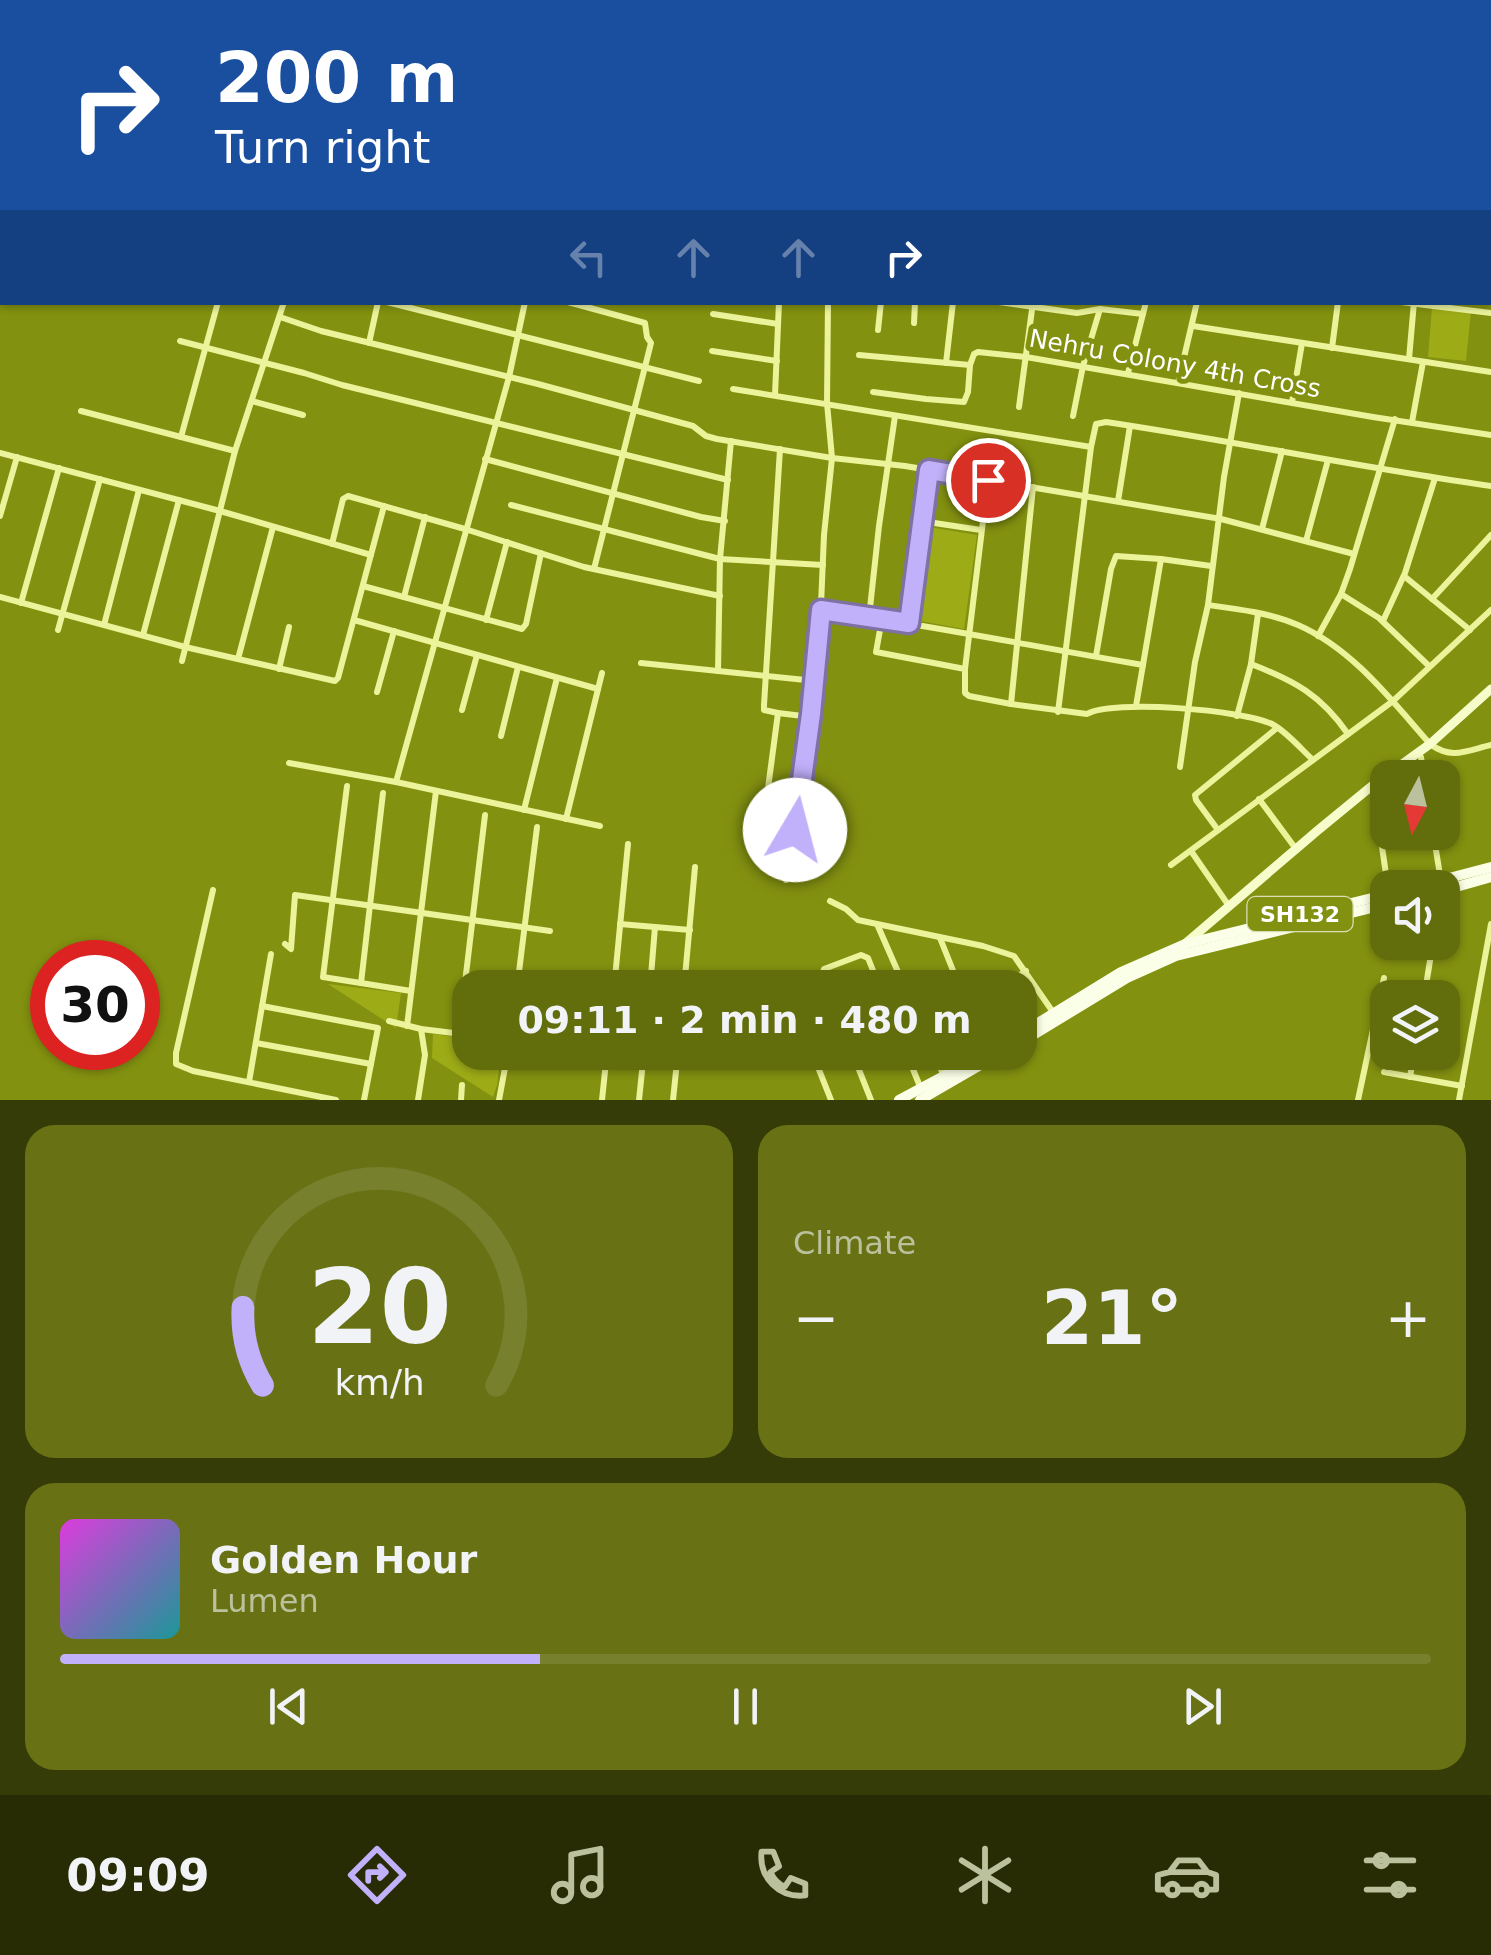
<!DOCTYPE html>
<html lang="en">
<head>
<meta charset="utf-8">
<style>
	body { margin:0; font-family:"DejaVu Sans",sans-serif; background:#687215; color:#f1f3f6; height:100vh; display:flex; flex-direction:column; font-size:38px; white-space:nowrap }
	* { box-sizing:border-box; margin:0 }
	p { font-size:32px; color:#bbc09d }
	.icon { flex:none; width:55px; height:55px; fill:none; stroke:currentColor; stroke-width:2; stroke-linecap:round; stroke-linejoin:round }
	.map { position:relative; height:1100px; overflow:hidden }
	.panel { display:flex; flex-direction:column; gap:25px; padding:25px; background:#363c07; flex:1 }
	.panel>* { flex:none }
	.top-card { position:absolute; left:0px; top:0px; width:1492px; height:305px; box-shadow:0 2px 8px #0004; background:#1a4fa0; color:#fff; overflow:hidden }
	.needle { width:65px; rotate:187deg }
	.fabs { position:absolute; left:1370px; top:760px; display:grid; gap:20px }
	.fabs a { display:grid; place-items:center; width:90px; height:90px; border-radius:20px; background:#626d0c; box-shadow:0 2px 8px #0004; font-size:50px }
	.speed { position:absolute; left:30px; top:940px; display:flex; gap:20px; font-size:50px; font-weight:700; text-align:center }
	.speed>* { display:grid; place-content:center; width:130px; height:130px; border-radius:50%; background:#626d0c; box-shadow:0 2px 8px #0004; line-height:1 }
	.speed .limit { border:15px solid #d22; background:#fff; color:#111 }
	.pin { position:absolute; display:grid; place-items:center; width:85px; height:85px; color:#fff; margin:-42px; border:5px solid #fff; border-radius:50%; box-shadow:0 2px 10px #0007 }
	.me { position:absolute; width:110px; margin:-55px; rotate:8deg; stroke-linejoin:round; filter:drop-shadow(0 0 8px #0008) }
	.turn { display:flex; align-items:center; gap:35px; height:210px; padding:0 50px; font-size:45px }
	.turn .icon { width:130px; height:130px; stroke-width:2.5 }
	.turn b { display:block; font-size:70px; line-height:85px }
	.lanes { display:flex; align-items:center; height:95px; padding:0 50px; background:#0003; justify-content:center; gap:50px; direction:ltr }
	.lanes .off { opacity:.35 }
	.big { font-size:75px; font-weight:700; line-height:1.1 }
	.panel .tile { flex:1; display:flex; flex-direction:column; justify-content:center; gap:15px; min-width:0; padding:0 35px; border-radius:30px; background:#687215 }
	.panel .dial { align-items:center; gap:0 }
	.dial svg { height:260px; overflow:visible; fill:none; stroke:#76802d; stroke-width:7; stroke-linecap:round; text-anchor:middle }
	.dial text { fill:#f1f3f6; stroke:none }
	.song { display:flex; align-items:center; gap:30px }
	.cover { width:120px; height:120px; border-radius:15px; background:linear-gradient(135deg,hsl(300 70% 55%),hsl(180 70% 35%)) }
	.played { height:10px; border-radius:5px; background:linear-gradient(90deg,#c1b0fa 35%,#76802d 35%) }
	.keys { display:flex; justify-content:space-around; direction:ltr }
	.heat { display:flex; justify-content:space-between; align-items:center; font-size:55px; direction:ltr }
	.panel .tiles { flex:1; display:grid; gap:25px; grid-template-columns:1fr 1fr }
	.tile:last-child { grid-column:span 2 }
	.trip { position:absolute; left:452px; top:970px; width:585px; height:100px; border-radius:30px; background:#626d0c; box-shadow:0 2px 8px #0004; font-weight:700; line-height:100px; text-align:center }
	.tabs { display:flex; height:160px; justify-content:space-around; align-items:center; background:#272c05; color:#bbc09d }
	.tabs .icon { width:70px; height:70px }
	.tabs .selected { color:#c1b0fa }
	.tabs b { font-size:45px; color:#f1f3f6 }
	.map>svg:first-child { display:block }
	.green { fill:#9dab17 }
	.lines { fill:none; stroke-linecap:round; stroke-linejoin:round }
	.stream { stroke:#eef78c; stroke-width:2.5 }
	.minor { stroke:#ebf39b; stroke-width:6 }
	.secondary { stroke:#f7fdca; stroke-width:9 }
	.primary { stroke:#fbffe7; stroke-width:10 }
	.rail { stroke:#fff; stroke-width:2.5; stroke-dasharray:18 8; stroke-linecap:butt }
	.route-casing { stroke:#7d72a2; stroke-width:25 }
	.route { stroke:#c1b0fa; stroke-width:18 }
	.labels { text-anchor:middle; stroke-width:10; stroke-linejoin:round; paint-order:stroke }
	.shield { fill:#839110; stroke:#dadeb7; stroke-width:2.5 }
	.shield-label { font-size:22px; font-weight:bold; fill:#fff }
	.street-label { font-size:25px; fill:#fff; stroke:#839110 }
</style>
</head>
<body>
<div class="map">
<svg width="1491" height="1100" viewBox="0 0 1491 1100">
	<rect width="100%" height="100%" fill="#839110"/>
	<!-- green -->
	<g class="green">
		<path d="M1432 308 1471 311 1466 361 1428 357Z"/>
		<path d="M923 526 977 535 964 629 910 619Z"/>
		<path d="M328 984 401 993 396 1028Z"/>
		<path d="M433 1034 470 1039V1052L501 1053 497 1085 493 1097 432 1058Z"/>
	</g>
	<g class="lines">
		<!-- stream -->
		<g class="stream">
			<path d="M1101 0 1108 2"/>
			<path d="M1227 2 1228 0"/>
		</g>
		<!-- minor -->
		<g class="minor">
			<path d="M1018 0 1027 2"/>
			<path d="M518 2 519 0"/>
			<path d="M631 2 632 0"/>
			<path d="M682 2V0"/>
			<path d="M760 2V0"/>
			<path d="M797 2V0"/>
			<path d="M831 2V0"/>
			<path d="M869 2 870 0"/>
			<path d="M931 2 932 0"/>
			<path d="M1002 2 1003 0"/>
			<path d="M1266 2 1267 0"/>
			<path d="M1316 2V0"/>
			<path d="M1366 2 1367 0"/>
			<path d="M1419 2 1420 0"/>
			<path d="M1473 2V0"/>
			<path d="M1490 6H1491"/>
			<path d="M1490 83H1491"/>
			<path d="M1490 137H1491"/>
			<path d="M1490 188H1491"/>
			<path d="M1490 259 1491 260"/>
			<path d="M387 302 699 381"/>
			<path d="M568 302 645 323 647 337 651 343 594 569"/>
			<path d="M999 302 1077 313 1100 309 1143 314"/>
			<path d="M1401 302 1491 313"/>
			<path d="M713 314 778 324"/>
			<path d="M280 317 321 331 538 384 693 426 706 436 717 439 832 458 905 466 1221 519 1354 554"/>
			<path d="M914 323 915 302"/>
			<path d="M1193 326 1491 372"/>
			<path d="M878 330 881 302"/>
			<path d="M180 341 304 373 342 385 728 480"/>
			<path d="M369 343 378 302"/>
			<path d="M1332 348 1338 302"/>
			<path d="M712 351 777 361"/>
			<path d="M859 355 970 365 974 354 978 352 1026 357 1373 417 1491 435"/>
			<path d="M1409 359 1414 302"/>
			<path d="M946 363 953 302"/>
			<path d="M1128 373 1146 302"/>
			<path d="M1178 383 1197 302"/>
			<path d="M733 389 1091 447"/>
			<path d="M873 392 926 399 964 402 968 392 970 365"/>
			<path d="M775 395 779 302"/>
			<path d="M252 401 303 415"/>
			<path d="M1292 402 1302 343"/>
			<path d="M1019 407 1033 302"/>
			<path d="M81 411 235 451"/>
			<path d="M1073 416 1083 366 1100 309"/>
			<path d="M1412 422 1423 362"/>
			<path d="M181 437 218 302"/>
			<path d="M0 453 220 511 371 555"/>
			<path d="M485 459 701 517 725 521"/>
			<path d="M1033 487 1011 704 1087 714C1113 699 1243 710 1272 724 1287 732 1301 749 1313 760"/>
			<path d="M1118 501 1130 426"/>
			<path d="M511 505 720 559 823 565"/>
			<path d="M0 516 17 457"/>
			<path d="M921 521 929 470"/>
			<path d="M1262 529 1282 451"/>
			<path d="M1306 541 1328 460"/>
			<path d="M332 544 343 499 348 496 465 529 584 567 720 596"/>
			<path d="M1404 576 1470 630"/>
			<path d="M363 586 522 629 526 624 541 553"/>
			<path d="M1341 594 1379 618 1429 666"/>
			<path d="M0 597 185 647 335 681 338 678 384 506"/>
			<path d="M404 597 425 517"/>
			<path d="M1432 599 1491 535"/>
			<path d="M21 603 59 468"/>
			<path d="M1208 605C1238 609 1270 613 1298 625 1353 649 1392 701 1430 744 1452 760 1466 751 1491 745"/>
			<path d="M821 610C929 625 1036 647 1143 665"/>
			<path d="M869 617 879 526 895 416"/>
			<path d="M882 619 876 652 965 669V693L969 696 1011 704"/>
			<path d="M354 620 598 689"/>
			<path d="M486 620 507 542"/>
			<path d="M1383 621 1405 573 1435 478"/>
			<path d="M909 623 921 521 981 530"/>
			<path d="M104 625 139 490"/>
			<path d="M58 630 100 479"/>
			<path d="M143 635 179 500"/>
			<path d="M1318 636 1341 594 1350 569 1395 419"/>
			<path d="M1096 656 1111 569 1116 556 1161 559 1211 566"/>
			<path d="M238 659 273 527"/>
			<path d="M182 661 235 451 284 302"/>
			<path d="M641 663 815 681"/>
			<path d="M1251 664C1295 681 1321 695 1348 734"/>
			<path d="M279 669 289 627"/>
			<path d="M965 669 988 480"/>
			<path d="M718 671 720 559 731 441"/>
			<path d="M377 692 394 631"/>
			<path d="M1136 706 1161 559"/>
			<path d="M462 710 477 655"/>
			<path d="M1058 712 1091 447 1096 424 1106 422C1234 441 1362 468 1491 486"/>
			<path d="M778 713 811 717"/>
			<path d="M1237 716 1251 664 1258 614"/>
			<path d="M501 736 518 667"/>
			<path d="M1417 753 1421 757 1424 778"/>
			<path d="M289 763 396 782 600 826"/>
			<path d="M1180 767 1195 662 1208 605 1224 477 1239 393"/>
			<path d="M396 782 509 377 525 302"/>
			<path d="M1373 785 1388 888"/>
			<path d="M347 786 323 977 411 991"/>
			<path d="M1259 799 1296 849"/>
			<path d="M524 810 557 678"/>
			<path d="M566 819 602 673"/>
			<path d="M1218 830 1196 800 1195 795 1277 728"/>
			<path d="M1433 832 1441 881"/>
			<path d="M761 841 778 713 764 710V705L780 449"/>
			<path d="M1191 851 1229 906"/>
			<path d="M1171 865 1393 701 1491 610"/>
			<path d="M786 880 789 853 795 830 811 717 820 628 824 535 832 458 827 403 828 302"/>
			<path d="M213 890 176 1053V1064L193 1071 336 1100"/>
			<path d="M830 901 846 909 858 920 877 924 905 988"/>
			<path d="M620 924 690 930"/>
			<path d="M877 924 983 946 1014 956 1055 1015"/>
			<path d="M940 938 960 988"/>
			<path d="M285 944 291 949 295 895 550 931"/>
			<path d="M361 983 383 793"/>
			<path d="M1002 987 1026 971"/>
			<path d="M517 988 537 827"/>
			<path d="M614 988 628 844"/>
			<path d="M650 988 655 927"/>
			<path d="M684 988 695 867"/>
			<path d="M827 988 822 974 824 969 861 955 868 958 880 988"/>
			<path d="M1424 998 1433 942"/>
			<path d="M262 1006 378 1028 364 1100"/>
			<path d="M389 1021 421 1029 470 1035"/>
			<path d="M407 1026 436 791"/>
			<path d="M459 1033 485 815"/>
			<path d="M256 1043 371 1064"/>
			<path d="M812 1052 831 1100"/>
			<path d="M852 1052 871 1100"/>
			<path d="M906 1052 921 1089"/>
			<path d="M934 1052 945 1079"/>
			<path d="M816 1064 841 1052"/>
			<path d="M1384 1072 1462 1086"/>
			<path d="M1410 1077 1414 1052"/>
			<path d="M249 1082 271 954"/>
			<path d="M418 1100 425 1055 421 1029"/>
			<path d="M461 1100 462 1085"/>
			<path d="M499 1100 508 1052"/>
			<path d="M602 1100 607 1052"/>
			<path d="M639 1100 644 1052"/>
			<path d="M673 1100 678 1052"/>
			<path d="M1358 1100 1384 978"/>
			<path d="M1459 1100 1491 924"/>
		</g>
		<!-- secondary -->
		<path class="secondary" d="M1186 943 1317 831 1373 785 1430 744 1491 689"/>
		<!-- primary -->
		<g class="primary">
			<path d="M1411 888 1491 867"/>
			<path d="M1442 891 1491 877"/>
			<path d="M1020 1034 1121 972 1185 944 1388 894"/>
			<path d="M1020 1043 1127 978 1176 956 1388 904"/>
			<path d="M899 1100 989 1052"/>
			<path d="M920 1100 1003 1052"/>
		</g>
		<!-- rail -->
		<g class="rail">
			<path d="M0 83 2 84"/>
			<path d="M1490 235 1491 236"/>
		</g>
	</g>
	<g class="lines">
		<!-- route casing -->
		<g class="route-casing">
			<path id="route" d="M795 830 811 714 821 610 909 623 929 470 988 480"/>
		</g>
		<!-- route -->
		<use href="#route" class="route"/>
	</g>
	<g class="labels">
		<!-- shield labels -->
		<rect class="shield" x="1247.5" y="897" width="105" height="34" rx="8"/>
		<g class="shield-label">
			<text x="1300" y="922">SH132</text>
		</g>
		<!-- street labels -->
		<g class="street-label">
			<text transform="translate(1175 363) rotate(10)" y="9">Nehru Colony 4th Cross</text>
		</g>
	</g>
</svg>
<div class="fabs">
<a><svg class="needle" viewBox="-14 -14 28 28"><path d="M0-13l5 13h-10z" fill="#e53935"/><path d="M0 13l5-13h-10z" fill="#bbc09d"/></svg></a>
<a><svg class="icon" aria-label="sound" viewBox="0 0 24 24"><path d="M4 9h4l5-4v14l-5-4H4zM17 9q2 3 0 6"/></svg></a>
<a><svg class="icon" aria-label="layers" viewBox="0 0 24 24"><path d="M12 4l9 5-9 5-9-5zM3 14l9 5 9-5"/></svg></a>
</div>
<div class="speed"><div class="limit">30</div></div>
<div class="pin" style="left:988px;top:480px;background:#d93025"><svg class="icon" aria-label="arrive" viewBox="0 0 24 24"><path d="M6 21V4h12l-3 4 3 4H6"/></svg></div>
<svg class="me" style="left:795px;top:830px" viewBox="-20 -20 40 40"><circle r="19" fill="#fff"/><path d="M0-13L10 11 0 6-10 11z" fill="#c1b0fa"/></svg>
<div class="trip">09:11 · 2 min · 480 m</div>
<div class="top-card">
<div class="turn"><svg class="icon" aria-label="right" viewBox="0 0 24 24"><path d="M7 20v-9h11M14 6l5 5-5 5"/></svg><div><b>200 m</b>Turn right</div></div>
<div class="lanes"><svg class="icon off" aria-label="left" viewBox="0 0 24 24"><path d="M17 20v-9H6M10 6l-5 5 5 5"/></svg><svg class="icon off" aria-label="ahead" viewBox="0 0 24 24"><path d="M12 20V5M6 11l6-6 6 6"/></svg><svg class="icon off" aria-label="ahead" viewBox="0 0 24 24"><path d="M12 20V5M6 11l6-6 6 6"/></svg><svg class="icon" aria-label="right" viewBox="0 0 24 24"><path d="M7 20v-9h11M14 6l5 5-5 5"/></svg></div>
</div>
</div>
<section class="panel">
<div class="tiles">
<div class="tile dial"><svg viewBox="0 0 100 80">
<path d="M14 69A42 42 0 1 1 86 69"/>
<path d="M14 69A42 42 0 0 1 8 45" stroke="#c1b0fa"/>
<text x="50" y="56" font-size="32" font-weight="700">20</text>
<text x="50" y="72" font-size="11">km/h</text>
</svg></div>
<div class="tile"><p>Climate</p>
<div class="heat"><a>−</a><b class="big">21°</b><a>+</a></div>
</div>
<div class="tile">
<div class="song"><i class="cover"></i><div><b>Golden Hour</b><p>Lumen</p></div></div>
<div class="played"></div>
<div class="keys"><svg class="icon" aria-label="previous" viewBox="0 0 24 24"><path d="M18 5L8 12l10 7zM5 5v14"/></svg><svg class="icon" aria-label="pause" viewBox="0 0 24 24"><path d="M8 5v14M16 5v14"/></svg><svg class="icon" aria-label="next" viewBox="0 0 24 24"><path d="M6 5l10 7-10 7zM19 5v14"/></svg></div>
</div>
</div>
</section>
<nav class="tabs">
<b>09:09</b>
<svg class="icon selected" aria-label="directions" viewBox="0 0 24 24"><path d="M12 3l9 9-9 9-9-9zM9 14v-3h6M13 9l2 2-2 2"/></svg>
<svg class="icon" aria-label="music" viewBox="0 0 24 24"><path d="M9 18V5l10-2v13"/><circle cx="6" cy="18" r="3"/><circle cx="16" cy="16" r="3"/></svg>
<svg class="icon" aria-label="phone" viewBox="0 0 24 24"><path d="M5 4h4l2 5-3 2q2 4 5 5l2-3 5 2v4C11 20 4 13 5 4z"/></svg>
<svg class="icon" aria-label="climate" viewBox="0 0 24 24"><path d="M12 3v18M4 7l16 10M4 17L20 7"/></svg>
<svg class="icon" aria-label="car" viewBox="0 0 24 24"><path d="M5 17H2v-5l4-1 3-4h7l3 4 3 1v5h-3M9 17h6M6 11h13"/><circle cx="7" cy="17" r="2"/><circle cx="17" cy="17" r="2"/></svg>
<svg class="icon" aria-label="filters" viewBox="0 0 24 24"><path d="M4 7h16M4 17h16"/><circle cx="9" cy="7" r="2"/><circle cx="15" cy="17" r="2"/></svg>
</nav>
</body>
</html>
